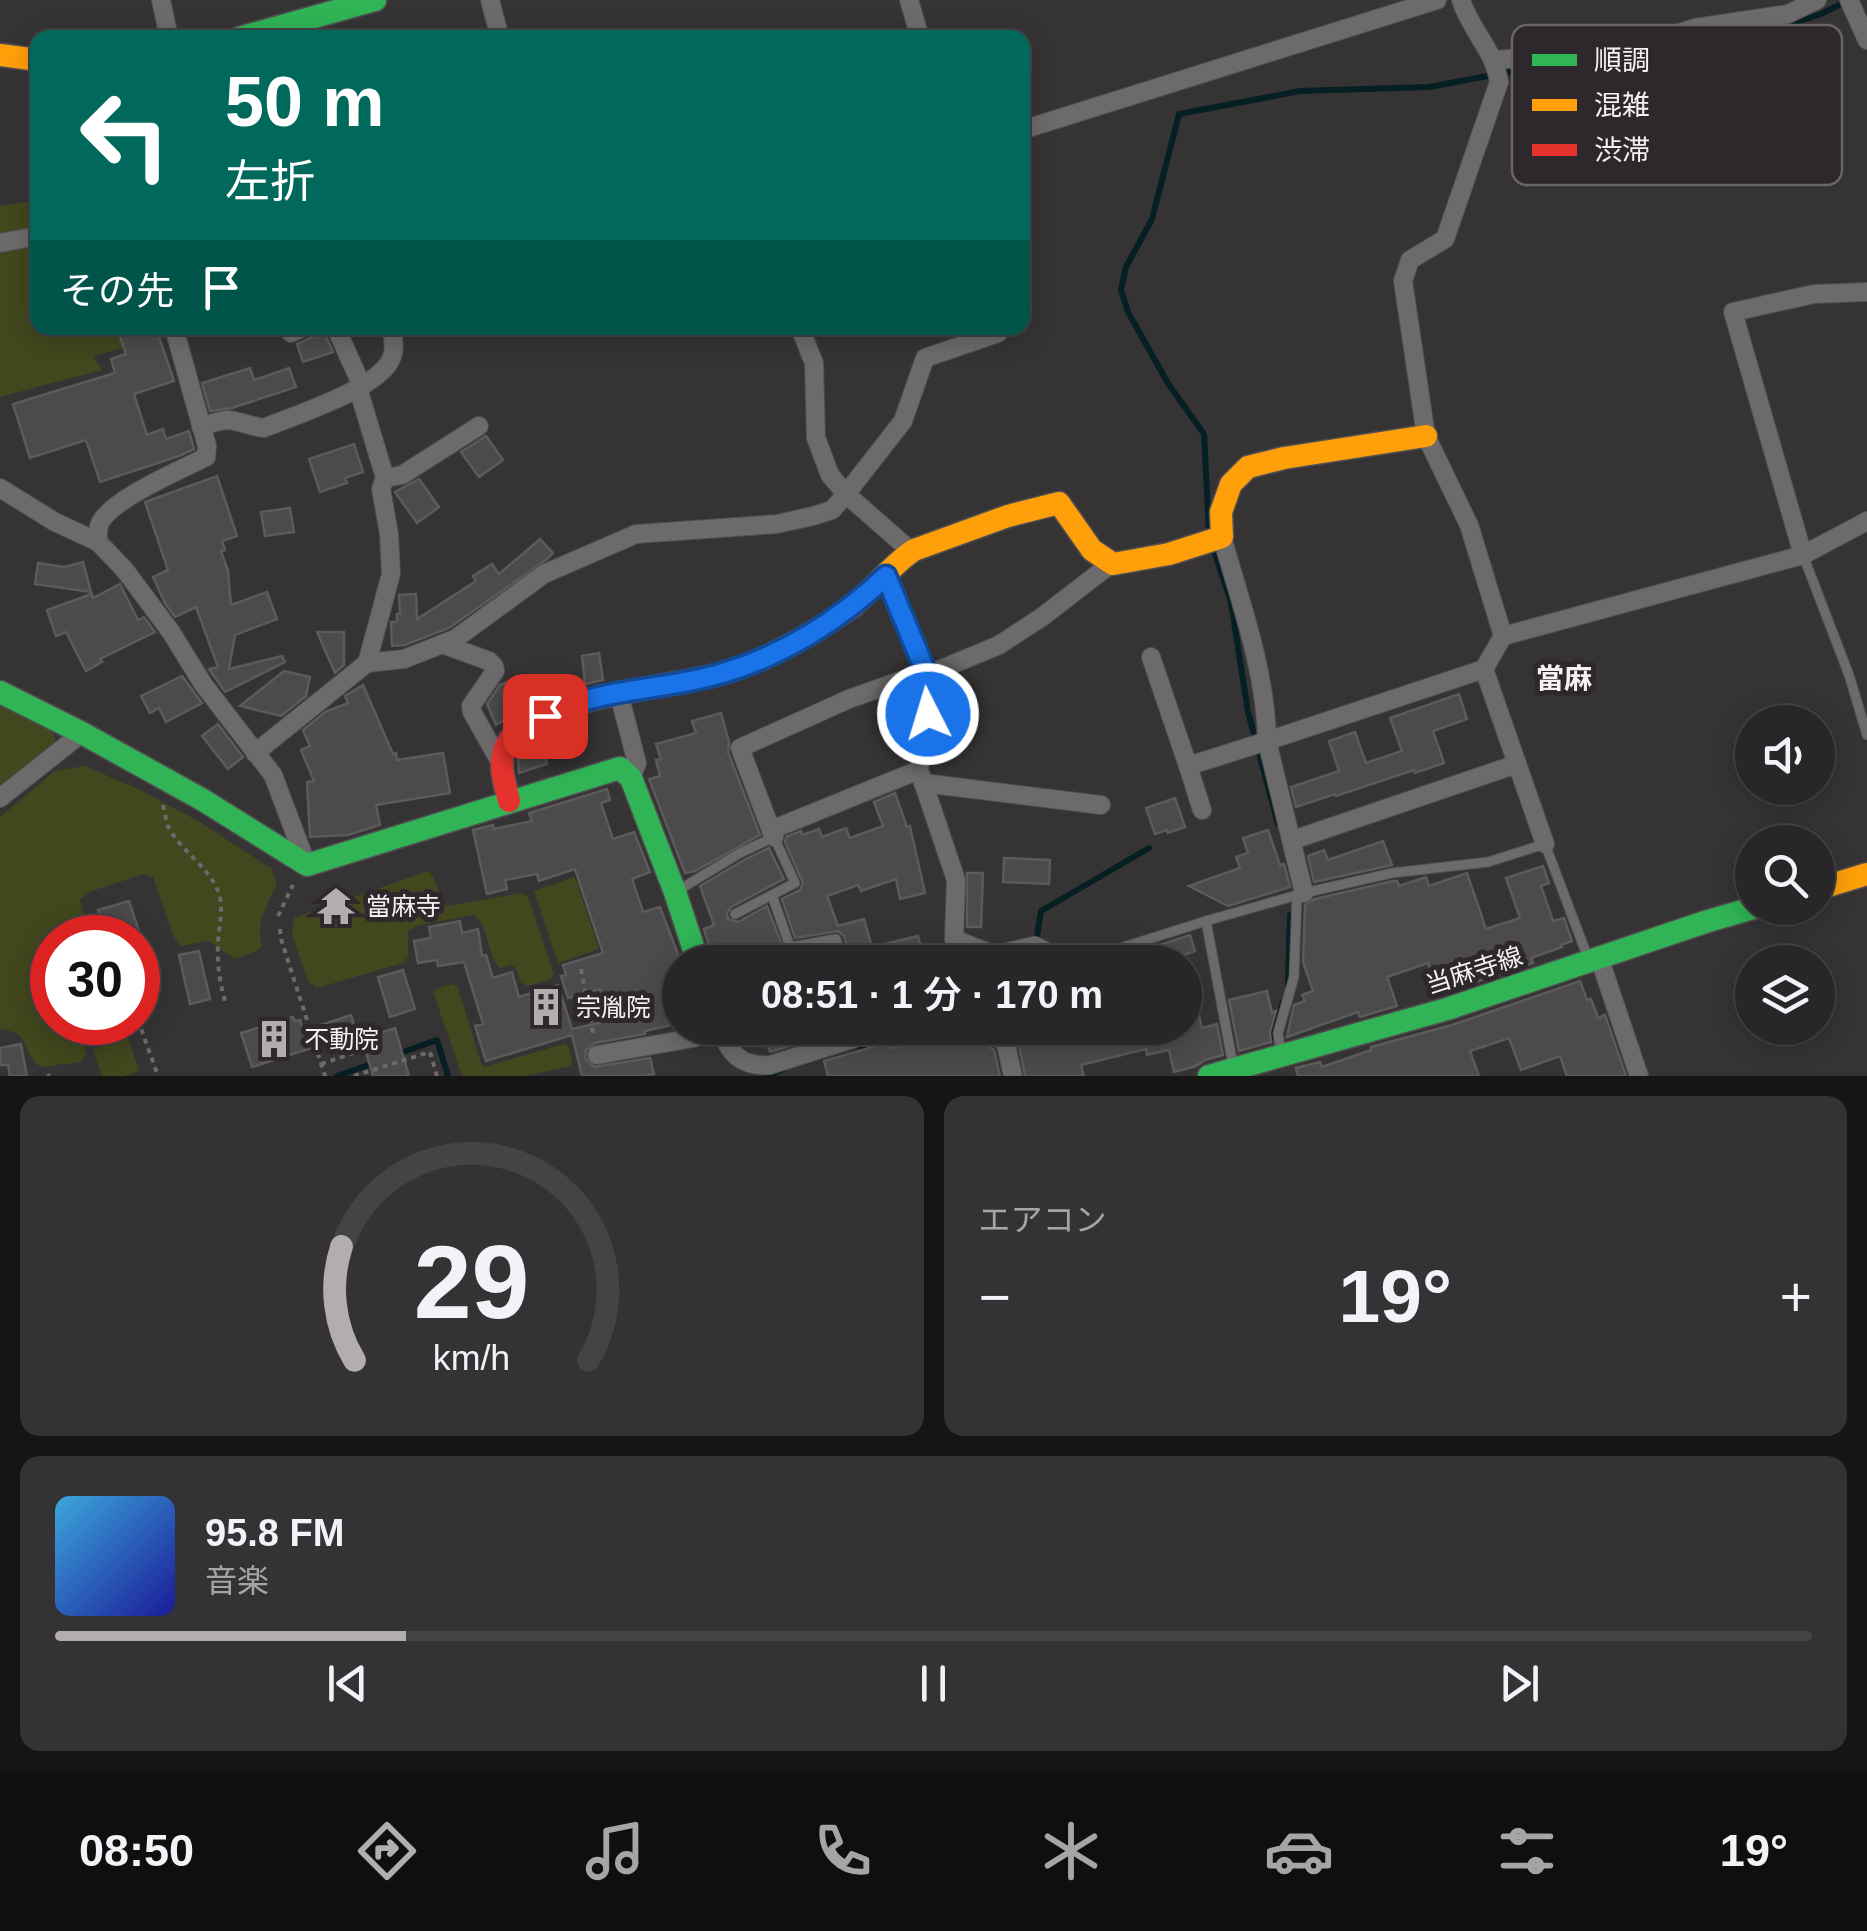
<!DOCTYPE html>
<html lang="ja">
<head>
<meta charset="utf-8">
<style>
	body { margin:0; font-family:Arial,"Noto Sans JP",sans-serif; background:#343234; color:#f1f3f6; height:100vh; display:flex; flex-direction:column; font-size:38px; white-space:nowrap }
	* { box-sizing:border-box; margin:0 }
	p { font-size:32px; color:#a5a5a8 }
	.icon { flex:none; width:55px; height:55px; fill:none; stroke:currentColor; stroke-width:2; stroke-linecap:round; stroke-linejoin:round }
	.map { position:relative; height:1076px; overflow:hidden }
	.sheet { display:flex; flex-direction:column; gap:20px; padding:20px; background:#161516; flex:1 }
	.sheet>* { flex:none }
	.banner { position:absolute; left:30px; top:30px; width:1000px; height:305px; border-radius:20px; box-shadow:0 5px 25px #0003,0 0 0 2px #444345; background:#00695c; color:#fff; overflow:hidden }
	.controls { position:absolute; left:1735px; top:705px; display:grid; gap:20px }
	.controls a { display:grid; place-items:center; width:100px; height:100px; border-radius:50%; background:#282628; box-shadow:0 5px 25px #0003,0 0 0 2px #444345; font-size:50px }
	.speed { position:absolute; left:30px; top:915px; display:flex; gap:20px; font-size:50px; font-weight:700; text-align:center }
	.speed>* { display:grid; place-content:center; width:130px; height:130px; border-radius:50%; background:#282628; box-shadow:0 5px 25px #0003,0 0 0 2px #444345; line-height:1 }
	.speed .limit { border:15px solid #d22; background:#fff; color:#111 }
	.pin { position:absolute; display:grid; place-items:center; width:85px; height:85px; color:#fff; margin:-42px; border-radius:20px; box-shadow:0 5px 15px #0006 }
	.me { position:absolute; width:110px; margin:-55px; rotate:355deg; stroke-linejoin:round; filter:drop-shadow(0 0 8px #0008) }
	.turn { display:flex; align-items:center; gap:35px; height:210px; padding:0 30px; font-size:45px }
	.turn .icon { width:130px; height:130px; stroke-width:2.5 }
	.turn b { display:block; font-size:70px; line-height:85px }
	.then { display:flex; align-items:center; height:95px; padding:0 30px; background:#0003; gap:20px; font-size:38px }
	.big { font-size:75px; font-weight:600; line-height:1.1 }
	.sheet .card { flex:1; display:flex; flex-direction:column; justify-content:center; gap:15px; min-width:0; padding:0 35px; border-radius:20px; background:#343234 }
	.sheet .dial { align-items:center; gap:0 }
	.dial svg { height:260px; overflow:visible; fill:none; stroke:#444345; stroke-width:7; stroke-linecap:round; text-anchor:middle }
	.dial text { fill:#f1f3f6; stroke:none }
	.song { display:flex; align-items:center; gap:30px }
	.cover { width:120px; height:120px; border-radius:15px; background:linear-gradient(135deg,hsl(200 70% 55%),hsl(240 70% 35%)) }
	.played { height:10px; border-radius:5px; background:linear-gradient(90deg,#b2aeb0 20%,#444345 20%) }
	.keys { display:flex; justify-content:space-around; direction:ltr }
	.heat { display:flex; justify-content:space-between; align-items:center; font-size:55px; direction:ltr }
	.sheet .tiles { flex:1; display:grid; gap:20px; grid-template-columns:1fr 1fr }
	.card:last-child { grid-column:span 2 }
	.trip { position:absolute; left:662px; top:945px; width:540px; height:100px; border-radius:50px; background:#282628; box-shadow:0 5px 25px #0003,0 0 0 2px #444345; font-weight:600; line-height:100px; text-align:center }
	.tabs { display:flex; height:160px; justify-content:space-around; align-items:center; background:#100f10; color:#a5a5a8 }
	.tabs .icon { width:70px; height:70px }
	.tabs .active { color:#b2aeb0 }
	.tabs b { font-size:45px; color:#f1f3f6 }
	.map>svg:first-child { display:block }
	.green { fill:#42471d }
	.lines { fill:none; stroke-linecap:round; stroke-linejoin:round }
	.stream { stroke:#061f23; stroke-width:6 }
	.building { fill:#4c4a4a; stroke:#5c5a5a; stroke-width:2.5 }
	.lane-casing { stroke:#514f51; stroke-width:11 }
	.street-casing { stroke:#514f51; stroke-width:20 }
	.fast-casing { stroke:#514f51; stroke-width:25 }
	.slow-casing { stroke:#514f51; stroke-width:25 }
	.jam-casing { stroke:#514f51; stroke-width:25 }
	.path { stroke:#6c6a6b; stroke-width:4; stroke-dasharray:5 5; stroke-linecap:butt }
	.lane { stroke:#6c6a6b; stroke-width:9 }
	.street { stroke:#6c6a6b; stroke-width:18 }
	.fast { stroke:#30b455; stroke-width:22 }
	.slow { stroke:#ff9f0a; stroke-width:22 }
	.jam { stroke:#e5322d; stroke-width:22 }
	.route-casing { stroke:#114b97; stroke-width:25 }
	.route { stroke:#1a73e8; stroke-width:18 }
	.labels { text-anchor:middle; stroke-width:10; stroke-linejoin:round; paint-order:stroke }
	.poi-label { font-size:25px; fill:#f4f1f3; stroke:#2d282c; text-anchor:start }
	.street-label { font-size:25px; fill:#f4f1f3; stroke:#2d282c }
	.neighbourhood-label { font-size:28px; font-weight:bold; fill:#f4f1f3; stroke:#2d282c }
	.key { fill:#2d282c; stroke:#696468; stroke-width:2.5 }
	.key-label { font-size:28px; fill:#f4f1f3 }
</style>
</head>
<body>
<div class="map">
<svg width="1867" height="1076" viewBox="0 0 1867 1076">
	<rect width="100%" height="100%" fill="#363335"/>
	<!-- green -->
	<g class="green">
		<path d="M35 201 38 214V328H164L167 337 93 356 102 370 0 397V206Z"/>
		<path d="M0 703 52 730 56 742 0 785Z"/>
		<path d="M85 766 140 790 200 822 272 869 277 884C267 906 255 922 262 946L255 952 235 959 208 941 181 946 174 937 153 877 143 874 86 893 80 900 91 937 52 938V1022L82 1023 86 1055 80 1062 41 1067C19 1051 34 1033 0 1029V817L55 771Z"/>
		<path d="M428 871C440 880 436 897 447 906L521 893 528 897 554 974 550 979 528 986 521 983 515 967 511 965 500 968C486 953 490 928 474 915L418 925 408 932V957L403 963 317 988 308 981 292 935 294 918Z"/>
		<path d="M575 877 599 949 558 963 534 891Z"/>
		<path d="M453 984 458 988 481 1063 484 1067 564 1044 569 1047 572 1060 571 1066 524 1076H462L433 992 438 988Z"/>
		<path d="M128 1038 139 1071 123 1076H102L93 1049Z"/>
	</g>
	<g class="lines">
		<!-- stream -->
		<g class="stream">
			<path d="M1209 533 1204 434 1169 385 1128 312 1121 290 1126 267 1152 219 1179 114 1300 91 1429 87 1509 72 1613 64 1711 40 1779 28 1821 14 1845 2"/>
			<path d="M1212 545 1231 602 1248 712 1278 824"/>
			<path d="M993 962 994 957 1035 947 1041 911 1149 848"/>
			<path d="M1288 985 1290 915"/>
			<path d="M1270 1038 1283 1002"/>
			<path d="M858 1046 957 1028"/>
			<path d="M395 1055 437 1040 448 1076"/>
			<path d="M337 1076 374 1063"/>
			<path d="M767 1076 784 1069"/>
		</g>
	</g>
	<!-- building -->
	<g class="building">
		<path d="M117 328H156L174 381 134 394 147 435 163 429 166 439 189 431 194 449 179 456 100 482 86 440 30 458 13 404 115 373 111 359 126 354Z"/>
		<path d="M324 332 333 352 303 362 297 344Z"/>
		<path d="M250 368 254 380 289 368 296 387 232 408 210 411 202 383Z"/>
		<path d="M486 436 503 460 479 477 461 452Z"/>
		<path d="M354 444 363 472 345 478 347 483 320 492 309 459Z"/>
		<path d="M217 476 237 536 222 541 225 550 221 551 228 571 231 605 267 592 277 619 235 635 229 669 282 656 285 662 225 692 209 669 218 667 196 607 175 617 165 603 153 577 168 570 145 502Z"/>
		<path d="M419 479 439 507 417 523 395 492Z"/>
		<path d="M290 508 294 532 265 536 261 512Z"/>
		<path d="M540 539 553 553 546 560 449 628 405 645 392 646 391 622H397V614H400L399 595 416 594 417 619 476 581 473 576 492 564 499 574Z"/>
		<path d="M83 562 91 592 35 584 38 563 64 567Z"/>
		<path d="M120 584 138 620 144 617 155 632 100 659 102 662 86 671 66 632 56 636 47 610 92 594 93 598Z"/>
		<path d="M317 632H344V665L335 673Z"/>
		<path d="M599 653 603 680 585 684 582 656Z"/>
		<path d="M284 671 310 677 306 696 281 716 240 706Z"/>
		<path d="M182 676 202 703 166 722 159 708 150 713 141 696Z"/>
		<path d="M521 677 532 704 496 725 487 704 500 685Z"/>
		<path d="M363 685 393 754 396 753 397 760 443 753 450 793 376 805 380 825 348 835 310 837 307 782 314 781 301 750 310 746 303 730 325 712 348 703 345 696Z"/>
		<path d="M1459 694 1467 719 1433 731 1444 763 1415 773 1414 770 1336 796 1335 794 1296 807 1291 787 1339 771 1329 741 1355 732 1366 763 1402 751 1390 718Z"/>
		<path d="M721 713 729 742 728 752 760 835 695 871 685 873 649 779 660 776 656 760 661 759 656 744 696 733 692 721Z"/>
		<path d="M218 724 243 757 228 769 202 736Z"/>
		<path d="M539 742 547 764 519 773 518 760 521 752 525 747Z"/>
		<path d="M607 789 610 800 601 803 613 839 634 832 650 872 632 879 643 912 660 907 681 962 680 1023 645 1031V1034L595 1043 586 1050 585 1058 594 1067 650 1058 654 1074 643 1076H582L572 1035 486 1061 475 1026 483 1024 464 962 438 966 437 960 418 963 414 941 431 938 429 927 460 921 462 933 478 929 482 956 486 955 493 978 512 972 519 997 558 985 572 1029 608 1021 600 989 568 998 561 976 566 975 563 965 603 953 575 869 539 881 537 874 505 880 507 889 487 894 473 830 493 825 494 829 532 821 529 813Z"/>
		<path d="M895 793 907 827 910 826 925 893 900 899 896 879 861 891 858 885 827 896 838 926 864 919 872 947 918 936 925 962H852L844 936 838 931 795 938 782 899 800 890 803 883 785 842 786 837 801 831 802 835 819 829 822 837 846 828 850 838 883 826 874 802Z"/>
		<path d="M1175 798 1185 827 1168 833 1167 830 1155 834 1146 808Z"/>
		<path d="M1268 830 1280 865 1284 864 1290 887 1228 906 1189 886 1240 868 1236 857 1248 853 1243 838Z"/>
		<path d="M1383 841 1392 865 1314 882 1308 856 1324 850 1328 860Z"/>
		<path d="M769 848 784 879 731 907 727 913 728 919 738 922 767 906 785 953 791 955 831 948 836 962H714L704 929 714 925 700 886 744 860Z"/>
		<path d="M1004 858 1050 860 1049 884 1003 882Z"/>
		<path d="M1543 866 1549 883 1541 886 1553 921 1564 918 1572 941 1561 945 1562 947 1531 958 1533 963 1439 994 1428 963 1387 977 1397 1006 1360 1017 1358 1012 1287 1037 1294 1005 1305 1001 1302 995 1313 991 1303 962 1305 905 1315 899 1393 881H1397L1399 886 1426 877 1429 886 1467 873 1486 929 1520 918 1506 878Z"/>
		<path d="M967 873H983L981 927H967Z"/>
		<path d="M129 901 140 934 127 938H106L98 910Z"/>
		<path d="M1190 935 1195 951 1184 955 1186 962H1113V960Z"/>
		<path d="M199 951 210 999 190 1004 179 955Z"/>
		<path d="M403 970 415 1009 390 1017 378 977Z"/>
		<path d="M1580 981 1587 1000 1591 999 1598 1018 1605 1015 1626 1076H1567L1560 1056 1521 1070 1509 1038 1470 1051 1479 1076H1298L1296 1068 1320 1062 1322 1067 1371 1050V1047L1452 1025Z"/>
		<path d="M1191 983 1202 1028 1217 1024 1223 1055 1205 1060 1196 1066 1174 1072 1169 1050 1147 1055 1146 1049 1081 1065 1084 1076H1025L1018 1041 1023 1039 1021 1028H1185V984Z"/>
		<path d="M1267 991 1272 1013 1276 1011 1270 1032 1271 1042 1239 1051 1229 1000Z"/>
		<path d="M351 1015 358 1038 335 1046 333 1041 252 1067 241 1033 293 1017 295 1021 300 1020 303 1031Z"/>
		<path d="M395 1028 409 1076H373L362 1039Z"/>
		<path d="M788 1028H847L770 1052 764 1034Z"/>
		<path d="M965 1030 966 1036 983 1031 990 1047 994 1050 1000 1076H828L824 1061 890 1042 892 1048Z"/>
		<path d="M21 1044 27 1076H10L8 1065H0V1048Z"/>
	</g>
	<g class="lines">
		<!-- lane casing -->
		<g class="lane-casing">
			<g id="lane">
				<path d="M1803 555 1849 675 1867 735"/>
				<path d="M677 891 740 853 774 837 795 883 735 914"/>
				<path d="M772 895 790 947 836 939 844 962"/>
				<path d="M1206 921 1233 1065"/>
				<path d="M986 962 987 952 1035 941C1060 951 1058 961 1089 958L1206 921 1304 893 1392 873 1488 862 1545 844 1588 958"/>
				<path d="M1281 1054 1278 1033 1294 977 1297 895"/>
			</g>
		</g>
		<!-- street casing -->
		<g class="street-casing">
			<g id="street">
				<path d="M161 0 169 38"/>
				<path d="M490 0 500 38"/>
				<path d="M909 0 920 38"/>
				<path d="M1461 0C1470 30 1494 49 1499 82L1445 239 1410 260 1403 281 1426 436 1469 525 1503 636"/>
				<path d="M1849 0 1867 40"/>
				<path d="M1494 60 1622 51 1695 28 1788 14 1817 0"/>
				<path d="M1022 130 1437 0"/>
				<path d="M0 243 38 236"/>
				<path d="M174 328 207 446 206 457C183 469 106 501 99 526 98 528 98 540 98 542L124 569 171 632 203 684 273 775 307 865"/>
				<path d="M289 328 291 333 302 328"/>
				<path d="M336 328 362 386"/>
				<path d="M800 328 814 363 816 438 830 475 846 494 911 551"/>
				<path d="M201 427C210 424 219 420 228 420 241 421 252 427 264 428 295 415 378 389 391 359 396 349 393 338 391 328"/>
				<path d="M385 478 402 475 479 426"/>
				<path d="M0 488 55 522 98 542"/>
				<path d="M1803 555 1733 312 1814 294 1867 292"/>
				<path d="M887 576 932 687 919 770 956 880 954 939 987 952"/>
				<path d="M442 644 489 661 494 666 495 671 471 706 472 712 502 765"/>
				<path d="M1151 657 1188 766 1267 741C1266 672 1241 604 1222 537"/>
				<path d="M367 663 404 659 455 639 544 574 636 534 777 524 813 516 832 510 846 494 903 421 925 358 998 333 1001 328"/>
				<path d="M1484 669 1545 844"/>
				<path d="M927 675 999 645 1042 617 1112 563"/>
				<path d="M619 694 637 763 631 778"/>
				<path d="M255 753 367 663 391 574 389 534 381 489 385 478 358 388"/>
				<path d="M1188 766 1202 810"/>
				<path d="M923 783 1101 805"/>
				<path d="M0 798 82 733"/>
				<path d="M771 830 740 748 849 699 925 672"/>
				<path d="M774 837 771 830 919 770"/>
				<path d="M1293 840 1517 764"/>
				<path d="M1304 893 1267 741 1484 669 1503 636 1803 555 1867 521"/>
				<path d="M1599 957 1639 1076"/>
				<path d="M720 1028C729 1054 741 1067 770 1065L868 1034 894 1028"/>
				<path d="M995 1028 1006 1045 1013 1076"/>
				<path d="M597 1055 693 1038 720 1029"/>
			</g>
		</g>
		<!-- fast casing -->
		<g class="fast-casing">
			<g id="fast">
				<path d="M239 38 375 0"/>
				<path d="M0 692 82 733 203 800 307 865 620 768 631 778 675 892 698 962"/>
				<path d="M1209 1076 1447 1009 1705 922 1753 908"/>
			</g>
		</g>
		<!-- slow casing -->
		<g class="slow-casing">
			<g id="slow">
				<path d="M0 55 38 60"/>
				<path d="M853 606C874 589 891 565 914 550L1008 516 1059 503 1092 550 1113 564 1169 554 1222 537 1221 512 1231 484 1248 467 1284 458 1426 436"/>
				<path d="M1818 889 1867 874"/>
			</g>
		</g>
		<!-- jam casing -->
		<g class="jam-casing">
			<path id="jam" d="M509 801C505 784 498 765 505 748 526 696 674 688 724 673 771 659 813 634 853 606"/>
		</g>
		<!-- path -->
		<g class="path">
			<path d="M163 805C165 813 166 822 169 828 182 852 208 866 218 891 225 909 218 927 218 946 217 965 220 983 225 1001"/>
			<path d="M278 916 293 885"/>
			<path d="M280 929 281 939 325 1076H323"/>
			<path d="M725 956 726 961"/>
			<path d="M581 969 594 1038"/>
			<path d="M138 1020 158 1076"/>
			<path d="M321 1064 365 1049"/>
			<path d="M48 1074 49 1076"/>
			<path d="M354 1076 430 1052 437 1076"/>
		</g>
		<!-- lane -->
		<use href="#lane" class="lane"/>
		<!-- street -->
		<use href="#street" class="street"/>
		<!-- fast -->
		<use href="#fast" class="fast"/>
		<!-- slow -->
		<use href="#slow" class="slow"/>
		<!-- jam -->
		<use href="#jam" class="jam"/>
	</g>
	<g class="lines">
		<!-- route casing -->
		<g class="route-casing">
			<path id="route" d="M545 716C554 712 563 707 573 704 621 688 674 688 723 673 784 655 841 619 886 576L932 687 928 714"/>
		</g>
		<!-- route -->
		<use href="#route" class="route"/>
	</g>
	<!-- icons -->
	<defs>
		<g id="temple-bare" transform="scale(3)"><path d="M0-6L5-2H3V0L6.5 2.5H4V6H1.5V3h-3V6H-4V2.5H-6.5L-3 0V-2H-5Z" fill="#b2aeb0" stroke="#2d282c" stroke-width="2.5" paint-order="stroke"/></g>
		<g id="building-bare" transform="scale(3)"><path d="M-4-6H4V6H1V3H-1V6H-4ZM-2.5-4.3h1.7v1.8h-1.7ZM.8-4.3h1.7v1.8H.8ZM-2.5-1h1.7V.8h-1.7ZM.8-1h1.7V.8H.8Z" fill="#b2aeb0" stroke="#2d282c" stroke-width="2.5" paint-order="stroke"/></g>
	</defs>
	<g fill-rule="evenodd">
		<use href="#temple-bare" x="336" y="906"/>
		<use href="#building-bare" x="546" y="1007"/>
		<use href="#building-bare" x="274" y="1039"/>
	</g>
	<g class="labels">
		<!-- poi labels -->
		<g class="poi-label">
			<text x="366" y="915">當麻寺</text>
			<text x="576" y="1016">宗胤院</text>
			<text x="304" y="1048">不動院</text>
		</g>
		<!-- street labels -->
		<g class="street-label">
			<text transform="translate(1474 970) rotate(-18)" y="9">当麻寺線</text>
		</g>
		<!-- neighbourhood labels -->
		<g class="neighbourhood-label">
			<text x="1564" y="688">當麻</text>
		</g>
	</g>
	<!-- legend -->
	<rect x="1512" y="25" width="330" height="160" rx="15" class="key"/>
	<rect x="1532" y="54" width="45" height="12" fill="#30b455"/>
	<rect x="1532" y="99" width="45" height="12" fill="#ff9f0a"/>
	<rect x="1532" y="144" width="45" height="12" fill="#e5322d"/>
	<g class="key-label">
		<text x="1594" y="70">順調</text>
		<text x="1594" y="115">混雑</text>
		<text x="1594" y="160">渋滞</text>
	</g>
</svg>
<div class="controls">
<a><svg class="icon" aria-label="sound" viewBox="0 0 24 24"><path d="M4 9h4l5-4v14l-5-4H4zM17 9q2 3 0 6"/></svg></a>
<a><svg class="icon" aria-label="search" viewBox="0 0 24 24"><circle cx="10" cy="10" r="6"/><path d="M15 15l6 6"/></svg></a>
<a><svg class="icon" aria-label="layers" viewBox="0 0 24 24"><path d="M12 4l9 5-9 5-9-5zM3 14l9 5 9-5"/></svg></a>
</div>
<div class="speed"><div class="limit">30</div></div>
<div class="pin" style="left:545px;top:716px;background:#d93025"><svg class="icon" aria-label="arrive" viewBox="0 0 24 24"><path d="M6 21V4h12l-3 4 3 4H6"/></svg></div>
<svg class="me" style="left:928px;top:714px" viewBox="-20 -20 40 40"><circle r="17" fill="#1a73e8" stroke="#fff" stroke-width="3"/><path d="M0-11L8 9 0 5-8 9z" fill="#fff"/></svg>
<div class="trip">08:51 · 1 分 · 170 m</div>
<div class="banner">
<div class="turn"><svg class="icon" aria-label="left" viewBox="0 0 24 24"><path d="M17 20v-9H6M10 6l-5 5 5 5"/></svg><div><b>50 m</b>左折</div></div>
<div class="then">その先<svg class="icon" aria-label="arrive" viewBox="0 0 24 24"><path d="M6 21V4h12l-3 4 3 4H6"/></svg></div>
</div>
</div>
<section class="sheet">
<div class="tiles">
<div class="card dial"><svg viewBox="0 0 100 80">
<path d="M14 69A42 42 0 1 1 86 69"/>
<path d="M14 69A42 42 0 0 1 10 34" stroke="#b2aeb0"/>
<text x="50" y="56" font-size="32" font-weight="700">29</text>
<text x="50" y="72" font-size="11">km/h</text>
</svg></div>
<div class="card"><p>エアコン</p>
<div class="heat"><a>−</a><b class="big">19°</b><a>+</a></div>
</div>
<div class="card">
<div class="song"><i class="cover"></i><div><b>95.8 FM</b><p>音楽</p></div></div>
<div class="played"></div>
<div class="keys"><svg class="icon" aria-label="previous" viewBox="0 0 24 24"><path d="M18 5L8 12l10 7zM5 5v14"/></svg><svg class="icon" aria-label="pause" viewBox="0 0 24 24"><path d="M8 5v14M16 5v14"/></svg><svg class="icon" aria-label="next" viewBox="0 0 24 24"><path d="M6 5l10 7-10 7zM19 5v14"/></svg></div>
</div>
</div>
</section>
<nav class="tabs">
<b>08:50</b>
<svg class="icon active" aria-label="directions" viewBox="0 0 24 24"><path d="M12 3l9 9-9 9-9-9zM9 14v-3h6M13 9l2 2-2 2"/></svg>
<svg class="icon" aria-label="music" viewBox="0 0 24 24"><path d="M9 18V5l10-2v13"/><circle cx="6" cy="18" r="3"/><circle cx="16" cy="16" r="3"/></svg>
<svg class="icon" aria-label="phone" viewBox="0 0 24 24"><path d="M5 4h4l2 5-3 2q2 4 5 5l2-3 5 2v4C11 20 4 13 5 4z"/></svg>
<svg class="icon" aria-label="climate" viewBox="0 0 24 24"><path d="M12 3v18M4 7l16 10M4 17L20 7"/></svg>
<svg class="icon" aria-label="car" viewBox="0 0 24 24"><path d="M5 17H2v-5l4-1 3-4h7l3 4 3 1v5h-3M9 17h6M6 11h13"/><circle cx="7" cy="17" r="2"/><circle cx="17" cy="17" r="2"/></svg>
<svg class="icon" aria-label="filters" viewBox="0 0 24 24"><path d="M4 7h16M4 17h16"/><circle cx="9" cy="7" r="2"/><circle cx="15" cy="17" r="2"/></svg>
<b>19°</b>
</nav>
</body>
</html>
